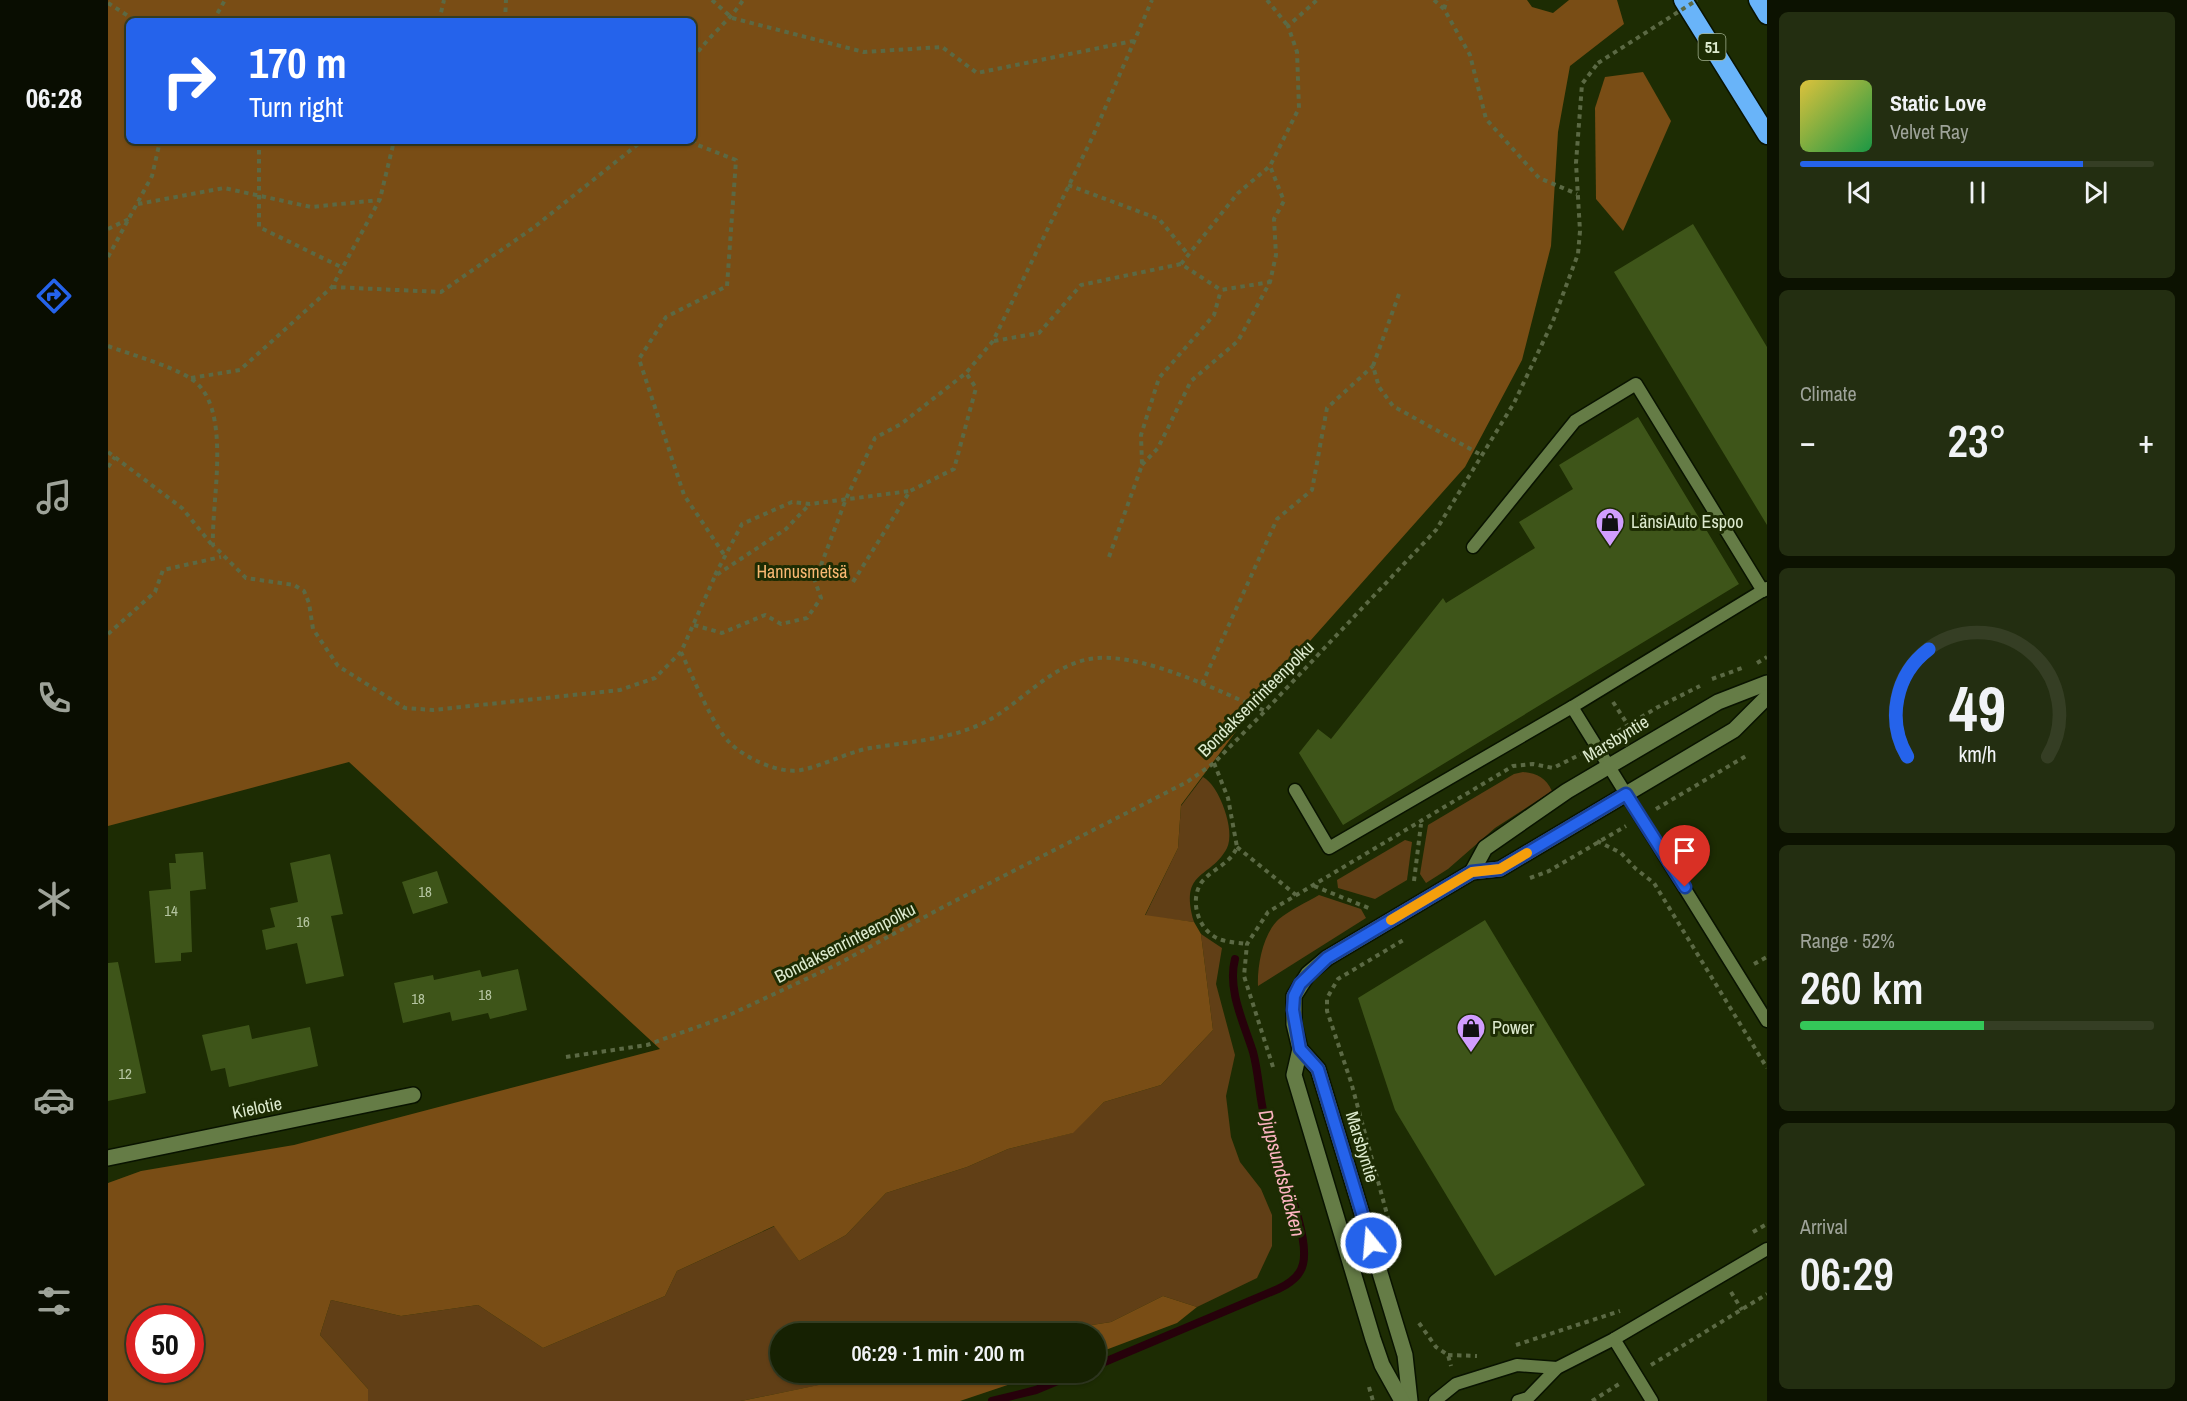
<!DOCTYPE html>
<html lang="en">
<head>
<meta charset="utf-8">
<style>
	body { margin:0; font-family:"Archivo Narrow",sans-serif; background:#232e11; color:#f1f3f6; height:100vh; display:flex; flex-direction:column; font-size:22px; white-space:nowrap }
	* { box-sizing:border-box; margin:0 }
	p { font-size:20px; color:#9ea399 }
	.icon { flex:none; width:33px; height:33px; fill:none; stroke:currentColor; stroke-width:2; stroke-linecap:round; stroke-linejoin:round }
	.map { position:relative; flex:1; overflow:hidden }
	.details { display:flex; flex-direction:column; gap:12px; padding:12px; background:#0c1201; width:420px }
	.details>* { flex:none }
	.top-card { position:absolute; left:18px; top:18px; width:570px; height:126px; border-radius:9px; box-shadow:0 2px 4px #0004,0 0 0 2px #353e24; background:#2563eb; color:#fff; overflow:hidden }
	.speed { position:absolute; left:18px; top:1305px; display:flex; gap:12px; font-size:30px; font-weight:700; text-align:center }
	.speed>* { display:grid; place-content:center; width:78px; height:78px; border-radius:50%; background:#162102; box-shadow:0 2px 4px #0004,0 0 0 2px #353e24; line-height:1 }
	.speed .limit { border:9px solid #d22; background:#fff; color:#111 }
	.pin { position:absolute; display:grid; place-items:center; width:51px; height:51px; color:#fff; margin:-62px -26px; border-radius:50% 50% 50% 0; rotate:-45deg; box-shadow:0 0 6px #0007 }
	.pin .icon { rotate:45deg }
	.me { position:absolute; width:66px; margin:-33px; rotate:343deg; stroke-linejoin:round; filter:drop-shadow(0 0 4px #0008) }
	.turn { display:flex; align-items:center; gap:21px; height:126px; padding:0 24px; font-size:27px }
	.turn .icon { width:78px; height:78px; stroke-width:2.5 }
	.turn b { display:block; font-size:42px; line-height:51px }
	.big { font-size:45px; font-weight:600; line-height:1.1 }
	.details .tile { flex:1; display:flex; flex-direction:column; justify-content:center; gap:9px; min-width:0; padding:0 21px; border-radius:9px; background:#232e11 }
	.details .dial { align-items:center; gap:0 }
	.dial svg { height:156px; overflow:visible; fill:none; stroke:#353e24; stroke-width:7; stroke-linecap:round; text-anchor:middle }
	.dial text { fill:#f1f3f6; stroke:none }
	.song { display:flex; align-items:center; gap:18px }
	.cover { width:72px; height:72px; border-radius:9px; background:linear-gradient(135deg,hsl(50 70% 55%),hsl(140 70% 35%)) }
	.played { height:6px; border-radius:3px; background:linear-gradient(90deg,#2563eb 80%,#353e24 80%) }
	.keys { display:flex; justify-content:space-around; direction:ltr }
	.heat { display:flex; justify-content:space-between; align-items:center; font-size:33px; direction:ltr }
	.charge { height:9px; border-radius:4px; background:linear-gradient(90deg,#34c759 52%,#353e24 0) }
	.trip { position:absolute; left:662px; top:1323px; width:336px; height:60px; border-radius:30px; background:#162102; box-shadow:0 2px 4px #0004,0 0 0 2px #353e24; font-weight:600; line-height:60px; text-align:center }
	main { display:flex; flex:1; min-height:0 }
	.menu { display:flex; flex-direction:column; width:108px; justify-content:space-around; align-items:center; background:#090d01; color:#9ea399 }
	.menu .icon { width:42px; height:42px }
	.menu .selected { color:#2563eb }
	.menu b { font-size:27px; color:#f1f3f6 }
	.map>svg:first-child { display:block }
	.green { fill:#613f16 }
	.forest { fill:#794d15; fill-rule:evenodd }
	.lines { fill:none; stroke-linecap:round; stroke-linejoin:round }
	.stream { stroke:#27010b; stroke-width:8 }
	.building { fill:#3e5519 }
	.lane-casing { stroke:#091300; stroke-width:15 }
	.street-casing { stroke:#091300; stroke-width:18 }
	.secondary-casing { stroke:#091300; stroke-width:18 }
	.highway-casing { stroke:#091300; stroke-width:21 }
	.path { stroke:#5b6944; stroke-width:4; stroke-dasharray:4.5 4.5; stroke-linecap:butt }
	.lane { stroke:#657c46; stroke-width:12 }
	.street { stroke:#657c46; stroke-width:15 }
	.secondary { stroke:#657c46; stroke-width:15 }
	.highway { stroke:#69b4f9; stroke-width:18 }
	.path-bridge { stroke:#5b6944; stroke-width:4; stroke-dasharray:4.5 4.5; stroke-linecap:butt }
	.route-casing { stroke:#184099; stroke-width:15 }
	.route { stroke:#2563eb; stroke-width:10 }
	.slow { stroke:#f59e0b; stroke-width:10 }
	.labels { text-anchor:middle; stroke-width:6; stroke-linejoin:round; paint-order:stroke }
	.number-label { font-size:15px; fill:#b5c5a1 }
	.shield { fill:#1d2c03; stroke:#a3b191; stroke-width:1.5 }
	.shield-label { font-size:16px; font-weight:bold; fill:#ddeace }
	.poi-label { font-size:18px; fill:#ddeace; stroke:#1d2c03; text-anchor:start }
	.park-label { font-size:18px; fill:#f8b872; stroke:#1d2c03 }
	.street-label { font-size:18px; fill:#ddeace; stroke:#1d2c03 }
	.water-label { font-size:20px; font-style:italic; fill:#fcb3c0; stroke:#1d2c03 }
</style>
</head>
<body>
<main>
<nav class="menu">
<b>06:28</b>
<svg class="icon selected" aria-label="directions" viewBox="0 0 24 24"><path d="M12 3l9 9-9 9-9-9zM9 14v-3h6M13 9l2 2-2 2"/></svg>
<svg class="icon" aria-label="music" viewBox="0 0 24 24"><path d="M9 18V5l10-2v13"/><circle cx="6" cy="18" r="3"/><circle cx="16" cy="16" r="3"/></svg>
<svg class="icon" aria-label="phone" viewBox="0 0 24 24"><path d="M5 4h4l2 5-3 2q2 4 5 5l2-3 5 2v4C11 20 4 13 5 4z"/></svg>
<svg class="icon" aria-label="climate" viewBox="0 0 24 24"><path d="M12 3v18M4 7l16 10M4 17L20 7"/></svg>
<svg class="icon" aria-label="car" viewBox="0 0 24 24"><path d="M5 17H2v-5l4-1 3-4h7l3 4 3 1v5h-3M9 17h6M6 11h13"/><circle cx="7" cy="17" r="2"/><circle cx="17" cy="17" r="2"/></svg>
<svg class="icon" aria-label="filters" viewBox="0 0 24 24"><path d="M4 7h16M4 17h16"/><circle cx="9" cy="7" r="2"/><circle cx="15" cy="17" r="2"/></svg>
</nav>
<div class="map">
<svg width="1659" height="1401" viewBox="0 0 1659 1401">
	<rect width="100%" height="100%" fill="#1d2c03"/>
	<!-- green -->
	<g class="green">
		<path d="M1415 772C1429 773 1438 778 1444 791L1387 828 1340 869 1318 883 1312 874 1320 825 1406 774Z"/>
		<path d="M1095 777C1111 785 1128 831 1119 848 1102 880 1071 869 1086 922L1037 916 1070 848 1073 806Z"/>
		<path d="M1297 840 1304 842 1299 880 1267 899 1230 888 1229 880Z"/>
		<path d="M1211 895 1253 909 1258 918 1150 986C1149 966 1155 933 1171 919 1182 910 1199 902 1211 895Z"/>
		<path d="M1093 934 1114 948 1108 984 1127 1055 1118 1096 1123 1137 1132 1162 1153 1189 1164 1215V1246L1149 1278 1089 1307 1055 1296 1003 1322 933 1333 672 1334V1372L734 1373 721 1383 633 1401H260V1389L212 1335 223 1300 293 1316 370 1305 435 1348 557 1296 569 1271 667 1226 691 1261 738 1235 778 1193 859 1167 900 1149 964 1133 996 1102 1053 1085 1105 1030Z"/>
	</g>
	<!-- forest -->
	<g class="forest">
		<path d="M0 0H1419L1424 7 1445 13 1461 0H1509L1516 24 1462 66 1450 132 1443 246 1414 360 1357 467 1162 686 1073 805 1070 848 1037 915 1086 922 1093 934 1105 1030 1053 1085 996 1102 965 1133 900 1149 859 1167 778 1193 738 1235 691 1261 666 1226 569 1271 557 1296 435 1348 370 1305 293 1316 223 1300 212 1335 260 1389V1401H0V1183L33 1171 186 1145 552 1049 241 762 0 826ZM21 21H585V141H21ZM82 1318V1370H32V1318Z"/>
		<path d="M1535 72 1563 121 1515 231 1488 199 1487 108 1497 77Z"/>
		<path d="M1055 1296 1089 1307 1069 1323 987 1354V1334L933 1333 1003 1322Z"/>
		<path d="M802 1373H935L852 1401H633L720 1383 734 1373H778L786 1378Z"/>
	</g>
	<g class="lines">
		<!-- stream -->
		<g class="stream">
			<path d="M987 1366 1170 1289C1181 1284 1192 1277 1195 1264 1203 1232 1166 1154 1157 1119 1151 1097 1151 1074 1145 1052 1136 1023 1119 990 1127 959"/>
			<path d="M884 1401 928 1390 971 1372"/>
		</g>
	</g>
	<!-- building -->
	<g class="building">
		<path d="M1585 224 1659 347V525L1506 272Z"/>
		<path d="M1530 417 1631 584 1235 825 1191 753 1210 729 1223 739 1335 598 1338 603 1427 548 1411 522 1465 489 1451 465Z"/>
		<path d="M95 852 98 889 82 891 84 952 73 953V961L47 963 41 891 63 889 61 863H68L67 854Z"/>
		<path d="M222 854 235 914 223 916 236 976 198 984 189 943 158 950 154 930 167 927 162 908 190 902 182 863Z"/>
		<path d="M329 871 340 903 305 914 294 882Z"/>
		<path d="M1377 920 1537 1185 1387 1276 1287 1110 1250 998Z"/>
		<path d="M10 962 38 1093 0 1101V963Z"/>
		<path d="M410 969 419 1010 382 1019 380 1013 344 1021 342 1012 295 1023 286 983 325 975 326 980 372 970 374 977Z"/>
		<path d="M141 1025 144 1039 202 1027 210 1066 121 1087 117 1068 103 1071 94 1035Z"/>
	</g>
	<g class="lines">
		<!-- lane casing -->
		<g class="lane-casing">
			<g id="lane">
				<path d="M1365 547 1467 421 1528 384 1655 591"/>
				<path d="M1659 588 1464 707 1659 1021"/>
				<path d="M1187 790 1221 848 1464 707"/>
				<path d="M1506 1339 1544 1401"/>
				<path d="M1327 1401 1348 1384 1409 1365 1449 1368"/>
				<path d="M1410 1401 1420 1398 1449 1368 1506 1339 1659 1249"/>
			</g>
		</g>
		<!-- street casing -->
		<g class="street-casing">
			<path id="street" d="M0 1158 305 1095"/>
		</g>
		<!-- secondary casing -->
		<g class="secondary-casing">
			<g id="secondary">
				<path d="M1364 872 1377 848 1459 791 1610 702 1659 683"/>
				<path d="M1192 1049 1210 1069 1297 1355 1302 1401"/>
				<path d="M1294 1401 1274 1365 1265 1339 1186 1075 1192 1049 1186 1024V996L1200 974 1219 958 1364 872 1392 869 1626 730 1659 697"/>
			</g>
		</g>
		<!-- highway casing -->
		<g class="highway-casing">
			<g id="highway">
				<path d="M1575 0 1659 135"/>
				<path d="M1650 0 1659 15"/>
			</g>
		</g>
		<!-- path -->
		<g class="path">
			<path d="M604 0 624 18 756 52 834 47 869 73 1025 41"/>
			<path d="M1159 0 1180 26"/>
			<path d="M1326 0 1336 9 1362 55 1378 119 1431 178 1469 194"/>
			<path d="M0 3 28 21"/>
			<path d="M1336 9 1339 0"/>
			<path d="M105 21 117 0"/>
			<path d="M331 21 336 0"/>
			<path d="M397 21 398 0"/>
			<path d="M585 59C599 37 621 22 635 0"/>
			<path d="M585 139 587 144 628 160 619 286 558 317 531 359 576 495 617 556"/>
			<path d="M151 141V227L235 268"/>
			<path d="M960 185 1051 219 1079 253"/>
			<path d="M30 204 116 188 203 207 271 200"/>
			<path d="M0 229 23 218"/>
			<path d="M0 257 44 176 52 141"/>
			<path d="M1073 264 1130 193 1162 166 1191 108 1189 52 1180 26 1209 0"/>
			<path d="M224 287 333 292 425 228 534 141"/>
			<path d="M1291 294 1265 366 1271 387 1285 406 1375 456"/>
			<path d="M886 341 931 333 973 285 1073 264 1113 290 1162 282"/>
			<path d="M0 346C24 355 61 365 82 378 126 405 103 500 105 545L138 578 186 585 196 591 201 603 205 629 230 666 297 708 325 710 512 690 547 678 573 652 607 576 678 529 702 504"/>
			<path d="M83 378 132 370 224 287 272 199 286 141"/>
			<path d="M0 452 74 508 104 545"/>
			<path d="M1034 465 1050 448 1083 381 1130 341 1162 282 1168 255 1166 219 1176 201 1162 166"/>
			<path d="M0 467 7 457"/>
			<path d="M1001 557 1034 465 1033 435 1051 378 1106 315 1113 290"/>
			<path d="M607 575 634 524 684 502 702 504 802 491"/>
			<path d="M745 582 802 491 846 469 868 388 858 373"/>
			<path d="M586 625 614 633 657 615 673 624 699 618 713 598 707 581 738 499 767 438 793 424 858 373 885 341 985 136 1044 0"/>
			<path d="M0 634 47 592 55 570 113 557"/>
			<path d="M573 652C584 675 606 729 623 744 639 759 671 774 693 770 715 766 737 753 762 748 800 742 847 739 881 720 917 700 946 661 990 658 1040 655 1111 691 1157 711"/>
			<path d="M1649 663 1659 657"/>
			<path d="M1604 679 1634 668"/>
			<path d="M1094 684 1169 519 1204 490 1219 408 1265 366"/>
			<path d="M1505 702 1520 725"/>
			<path d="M1502 736 1550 707 1592 686"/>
			<path d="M1106 763 1120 798 1129 847C1122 865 1103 869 1093 883 1081 902 1091 931 1111 939 1119 942 1130 943 1139 944"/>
			<path d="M1548 809 1638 756"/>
			<path d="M1489 841 1513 853 1528 869 1546 883 1659 1068"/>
			<path d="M1129 847 1188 895"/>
			<path d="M1422 878 1441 871 1518 826"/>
			<path d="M1306 881 1313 824"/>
			<path d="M1206 886 1263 909"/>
			<path d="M1646 964 1659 957"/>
			<path d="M458 1057 539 1045 617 1017 728 965 837 906 1079 782 1106 763 1157 711 1328 530 1406 403 1445 321 1470 254 1472 231 1468 163 1474 84 1490 63"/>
			<path d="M1165 1067 1136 976 1139 944 1160 912 1405 766 1425 764 1445 768 1473 754"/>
			<path d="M1283 1229 1243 1082 1219 1011V998L1230 979 1297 939"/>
			<path d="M1645 1232 1659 1224"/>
			<path d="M1623 1292 1634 1310"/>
			<path d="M1311 1323 1328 1347 1340 1355 1343 1366"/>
			<path d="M1408 1345 1512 1311"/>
			<path d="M1340 1355 1369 1356"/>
			<path d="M1543 1365 1659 1294"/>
			<path d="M1261 1387 1265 1401"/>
			<path d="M1484 1401 1511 1384"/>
		</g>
		<!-- lane -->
		<use href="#lane" class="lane"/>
		<!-- street -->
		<use href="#street" class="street"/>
		<!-- secondary -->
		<use href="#secondary" class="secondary"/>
		<!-- highway -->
		<use href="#highway" class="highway"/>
		<!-- path-bridge -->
		<path class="path-bridge" d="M1490 63 1589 0"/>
	</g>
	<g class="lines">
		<!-- route casing -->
		<g class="route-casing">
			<path id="route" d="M1263 1243 1210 1069 1192 1049 1185 1010 1186 996 1192 984 1219 958 1364 872 1392 869 1518 794 1577 887"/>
		</g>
		<!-- route -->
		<use href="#route" class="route"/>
		<!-- slow -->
		<path class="slow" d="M1283 920 1364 872 1392 869 1419 853"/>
	</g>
	<!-- icons -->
	<defs>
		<g id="shop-pin" transform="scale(1.5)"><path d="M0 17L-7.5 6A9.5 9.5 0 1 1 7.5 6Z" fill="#d19dfe" stroke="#1d2c03"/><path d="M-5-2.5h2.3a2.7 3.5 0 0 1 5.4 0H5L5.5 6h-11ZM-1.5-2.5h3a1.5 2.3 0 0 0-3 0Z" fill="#111"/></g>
	</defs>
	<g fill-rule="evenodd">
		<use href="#shop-pin" x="1502" y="522"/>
		<use href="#shop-pin" x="1363" y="1028"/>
	</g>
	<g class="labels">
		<!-- number labels -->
		<g class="number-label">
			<text x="317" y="897">18</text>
			<text x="63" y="916">14</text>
			<text x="195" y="927">16</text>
			<text x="377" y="1000">18</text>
			<text x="310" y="1004">18</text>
			<text x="17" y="1079">12</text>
		</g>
		<!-- shield labels -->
		<rect class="shield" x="1590.5" y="34" width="27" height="26" rx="4.5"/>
		<g class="shield-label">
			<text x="1604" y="53">51</text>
		</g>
		<!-- poi labels -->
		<g class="poi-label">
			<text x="1523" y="528">LänsiAuto Espoo</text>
			<text x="1384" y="1034">Power</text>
		</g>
		<!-- park labels -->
		<g class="park-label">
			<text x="694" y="578">Hannusmetsä</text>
		</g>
		<!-- street labels -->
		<g class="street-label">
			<text transform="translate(1148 699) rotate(-45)" y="6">Bondaksenrinteenpolku</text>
			<text transform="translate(1508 739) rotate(-31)" y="6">Marsbyntie</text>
			<text transform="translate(737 943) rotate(-27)" y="6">Bondaksenrinteenpolku</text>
			<text transform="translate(149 1108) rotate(-11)" y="6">Kielotie</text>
			<text transform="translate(1254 1147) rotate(73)" y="6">Marsbyntie</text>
		</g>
		<!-- water labels -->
		<g class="water-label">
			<text transform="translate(1174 1173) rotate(75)" y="7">Djupsundsbäcken</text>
		</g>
	</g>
</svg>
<div class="speed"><div class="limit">50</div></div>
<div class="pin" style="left:1577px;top:887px;background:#d93025"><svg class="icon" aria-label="arrive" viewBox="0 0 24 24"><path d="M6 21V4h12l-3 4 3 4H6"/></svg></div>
<svg class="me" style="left:1263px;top:1243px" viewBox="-20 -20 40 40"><circle r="17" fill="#2563eb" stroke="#fff" stroke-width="3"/><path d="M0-11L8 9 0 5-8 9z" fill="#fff"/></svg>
<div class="trip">06:29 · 1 min · 200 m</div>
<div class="top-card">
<div class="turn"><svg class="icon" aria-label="right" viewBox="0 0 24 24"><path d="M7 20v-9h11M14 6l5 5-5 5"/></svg><div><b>170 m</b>Turn right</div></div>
</div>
</div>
<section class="details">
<div class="tile">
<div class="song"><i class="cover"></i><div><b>Static Love</b><p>Velvet Ray</p></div></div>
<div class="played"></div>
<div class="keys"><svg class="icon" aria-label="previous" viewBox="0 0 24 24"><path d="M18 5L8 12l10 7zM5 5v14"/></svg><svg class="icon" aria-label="pause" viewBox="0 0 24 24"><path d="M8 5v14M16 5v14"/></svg><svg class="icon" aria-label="next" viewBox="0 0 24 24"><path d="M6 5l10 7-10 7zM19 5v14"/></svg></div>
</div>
<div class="tile"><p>Climate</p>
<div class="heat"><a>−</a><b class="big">23°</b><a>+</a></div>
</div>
<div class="tile dial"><svg viewBox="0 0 100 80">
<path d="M14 69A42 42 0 1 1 86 69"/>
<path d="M14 69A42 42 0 0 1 25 14" stroke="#2563eb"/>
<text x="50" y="56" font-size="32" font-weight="700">49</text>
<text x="50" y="72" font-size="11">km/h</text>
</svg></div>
<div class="tile"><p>Range · 52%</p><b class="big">260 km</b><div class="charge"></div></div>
<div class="tile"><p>Arrival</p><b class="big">06:29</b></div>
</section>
</main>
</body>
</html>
